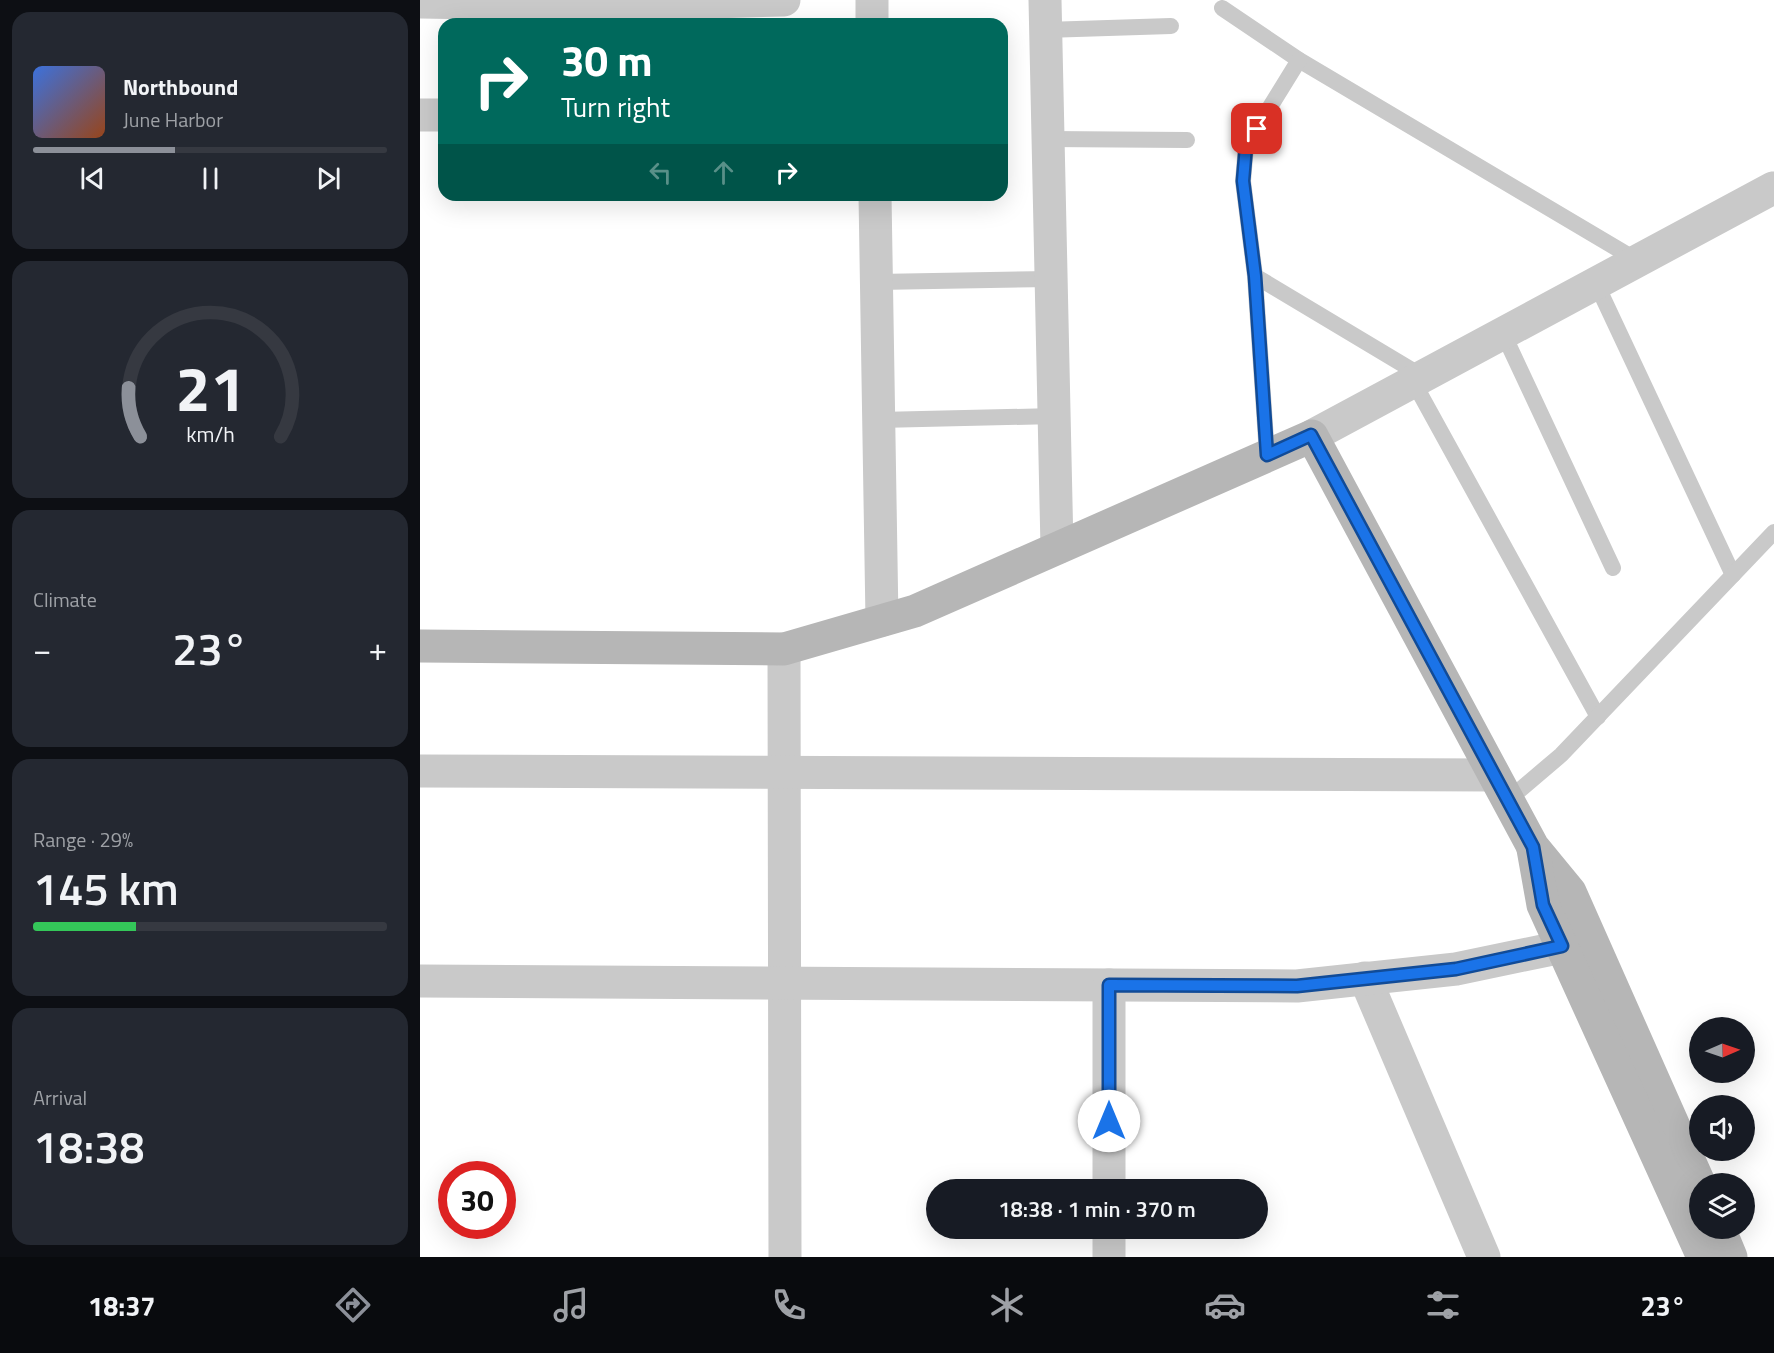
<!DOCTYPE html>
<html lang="en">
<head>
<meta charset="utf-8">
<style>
	body { margin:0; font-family:"Titillium Web",sans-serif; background:#242831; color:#f1f3f6; height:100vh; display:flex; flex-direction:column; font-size:22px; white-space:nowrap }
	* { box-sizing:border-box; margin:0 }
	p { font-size:20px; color:#9ea1a6 }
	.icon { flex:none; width:33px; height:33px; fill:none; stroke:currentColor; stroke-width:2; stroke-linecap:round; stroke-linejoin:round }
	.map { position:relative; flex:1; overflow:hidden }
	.drawer { display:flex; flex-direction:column; gap:12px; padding:12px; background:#0d0f14; width:420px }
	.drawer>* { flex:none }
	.top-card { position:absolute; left:18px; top:18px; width:570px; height:183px; border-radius:18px; box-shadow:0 6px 24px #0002; background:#00695c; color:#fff; overflow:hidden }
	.needle { width:39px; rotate:88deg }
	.tools { position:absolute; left:1269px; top:1017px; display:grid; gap:12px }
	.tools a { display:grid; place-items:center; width:66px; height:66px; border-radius:50%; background:#171b24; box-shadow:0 6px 24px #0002; font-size:30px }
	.speed { position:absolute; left:18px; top:1161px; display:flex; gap:12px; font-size:30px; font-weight:700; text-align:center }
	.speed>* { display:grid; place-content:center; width:78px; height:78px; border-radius:50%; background:#171b24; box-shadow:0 6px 24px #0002; line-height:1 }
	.speed .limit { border:9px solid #d22; background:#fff; color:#111 }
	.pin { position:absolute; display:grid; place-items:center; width:51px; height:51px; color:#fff; margin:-26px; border-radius:12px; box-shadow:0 3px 9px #0006 }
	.me { position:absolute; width:66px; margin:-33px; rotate:0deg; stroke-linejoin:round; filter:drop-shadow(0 0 4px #0008) }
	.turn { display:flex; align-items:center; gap:21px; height:126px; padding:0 24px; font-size:27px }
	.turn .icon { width:78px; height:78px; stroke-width:2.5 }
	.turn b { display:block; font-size:42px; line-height:51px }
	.lanes { display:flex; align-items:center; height:57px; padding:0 24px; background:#0003; justify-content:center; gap:30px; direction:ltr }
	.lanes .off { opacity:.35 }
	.big { font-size:45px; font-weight:600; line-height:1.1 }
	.drawer .card { flex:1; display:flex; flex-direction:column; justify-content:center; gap:9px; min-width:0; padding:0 21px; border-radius:18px; background:#242831 }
	.drawer .dial { align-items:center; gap:0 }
	.dial svg { height:156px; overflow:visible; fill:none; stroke:#363941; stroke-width:7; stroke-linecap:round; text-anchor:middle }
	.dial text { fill:#f1f3f6; stroke:none }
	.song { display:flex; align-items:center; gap:18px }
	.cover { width:72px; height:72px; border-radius:9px; background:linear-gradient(135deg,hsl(220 70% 55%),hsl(20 70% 35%)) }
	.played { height:6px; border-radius:3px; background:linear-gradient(90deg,#8c9099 40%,#363941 40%) }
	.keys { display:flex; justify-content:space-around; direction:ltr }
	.heat { display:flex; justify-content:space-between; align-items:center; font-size:33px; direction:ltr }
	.charge { height:9px; border-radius:4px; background:linear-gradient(90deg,#34c759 29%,#363941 0) }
	.trip { position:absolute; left:506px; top:1179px; width:342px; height:60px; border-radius:30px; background:#171b24; box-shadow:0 6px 24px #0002; font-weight:600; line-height:60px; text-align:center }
	.dock { display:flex; height:96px; justify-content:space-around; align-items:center; background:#090b0e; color:#9ea1a6 }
	.dock .icon { width:42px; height:42px }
	.dock .on { color:#8c9099 }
	.dock b { font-size:27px; color:#f1f3f6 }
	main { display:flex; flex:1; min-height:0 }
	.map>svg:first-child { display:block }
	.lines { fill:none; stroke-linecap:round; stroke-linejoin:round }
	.lane { stroke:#c9c9c9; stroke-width:16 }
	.street { stroke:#c9c9c9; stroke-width:33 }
	.secondary { stroke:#b6b6b6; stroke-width:33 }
	.route-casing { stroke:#114b97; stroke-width:15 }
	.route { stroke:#1a73e8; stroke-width:10 }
</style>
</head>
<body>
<main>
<section class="drawer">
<div class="card">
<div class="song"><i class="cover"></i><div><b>Northbound</b><p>June Harbor</p></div></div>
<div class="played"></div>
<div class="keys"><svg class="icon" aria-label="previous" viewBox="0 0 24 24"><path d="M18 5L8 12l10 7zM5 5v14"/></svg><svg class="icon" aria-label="pause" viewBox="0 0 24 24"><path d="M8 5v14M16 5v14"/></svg><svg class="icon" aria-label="next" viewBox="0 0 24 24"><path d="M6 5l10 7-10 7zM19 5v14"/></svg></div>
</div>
<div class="card dial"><svg viewBox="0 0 100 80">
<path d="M14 69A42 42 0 1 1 86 69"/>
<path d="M14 69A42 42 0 0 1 8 44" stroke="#8c9099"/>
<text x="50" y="56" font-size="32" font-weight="700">21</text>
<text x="50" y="72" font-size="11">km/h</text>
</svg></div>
<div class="card"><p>Climate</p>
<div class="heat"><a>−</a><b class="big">23°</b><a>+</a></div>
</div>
<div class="card"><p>Range · 29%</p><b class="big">145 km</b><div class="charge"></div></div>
<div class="card"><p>Arrival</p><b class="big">18:38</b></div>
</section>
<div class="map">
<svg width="1354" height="1257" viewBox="0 0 1354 1257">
	<rect width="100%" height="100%" fill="#fff"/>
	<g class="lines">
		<!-- lane -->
		<g class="lane">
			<path d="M802 8 879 60 1218 261"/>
			<path d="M625 30 751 26"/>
			<path d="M628 139 767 140"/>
			<path d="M835 276 1002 376"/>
			<path d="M457 282 631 279"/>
			<path d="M1176 283 1313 575"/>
			<path d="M1083 333 1193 568"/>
			<path d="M993 381 1178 717"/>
			<path d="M459 420 635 416"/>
			<path d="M847 455 835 276 823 181 826 146 879 60"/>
			<path d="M1088 800 1141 755 1354 532"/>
		</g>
		<!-- street -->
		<g class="street">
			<path d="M452 0V24"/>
			<path d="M625 0 637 548"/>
			<path d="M0 2 185 5 364 0"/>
			<path d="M0 115H24"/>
			<path d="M455 195 462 620"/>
			<path d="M892 436 1353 188"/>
			<path d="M364 649 365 1257"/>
			<path d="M0 771 1074 775"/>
			<path d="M945 978 1064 1257"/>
			<path d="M0 981 877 986 1036 969 1142 947 1167 934"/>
			<path d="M689 1190V985"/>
			<path d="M689 1257V1228"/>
		</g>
		<!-- secondary -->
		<g class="secondary">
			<path d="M0 646 364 649 495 611 892 436 1113 847 1150 892 1280 1185"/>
			<path d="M1113 849 1123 905 1283 1257"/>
			<path d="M1299 1228 1311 1257"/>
		</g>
	</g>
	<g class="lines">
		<!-- route casing -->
		<g class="route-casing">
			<path id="route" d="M689 1121V985L877 986 1036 969 1142 946 1123 905 1113 847 891 435 847 455 835 276 823 181 826 146 837 129"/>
		</g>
		<!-- route -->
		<use href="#route" class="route"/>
	</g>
</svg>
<div class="tools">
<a><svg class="needle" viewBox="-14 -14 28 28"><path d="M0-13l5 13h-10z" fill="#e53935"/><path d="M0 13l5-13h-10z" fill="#9ea1a6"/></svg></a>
<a><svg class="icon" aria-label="sound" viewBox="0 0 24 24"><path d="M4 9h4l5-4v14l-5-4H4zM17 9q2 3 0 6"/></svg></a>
<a><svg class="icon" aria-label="layers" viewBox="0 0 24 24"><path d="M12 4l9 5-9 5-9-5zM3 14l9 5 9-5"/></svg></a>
</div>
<div class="speed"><div class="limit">30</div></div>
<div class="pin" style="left:837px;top:129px;background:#d93025"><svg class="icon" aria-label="arrive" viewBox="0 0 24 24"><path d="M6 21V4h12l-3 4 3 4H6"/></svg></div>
<svg class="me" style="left:689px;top:1121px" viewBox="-20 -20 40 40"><circle r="19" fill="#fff"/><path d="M0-13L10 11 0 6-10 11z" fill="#1a73e8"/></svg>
<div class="trip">18:38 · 1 min · 370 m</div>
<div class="top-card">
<div class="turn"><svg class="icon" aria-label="right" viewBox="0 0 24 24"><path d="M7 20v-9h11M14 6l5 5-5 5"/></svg><div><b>30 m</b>Turn right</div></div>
<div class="lanes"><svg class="icon off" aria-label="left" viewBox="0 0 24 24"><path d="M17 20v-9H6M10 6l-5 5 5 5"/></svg><svg class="icon off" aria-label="ahead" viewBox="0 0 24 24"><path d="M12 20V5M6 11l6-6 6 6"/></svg><svg class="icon" aria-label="right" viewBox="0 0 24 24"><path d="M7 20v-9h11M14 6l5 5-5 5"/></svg></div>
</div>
</div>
</main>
<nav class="dock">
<b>18:37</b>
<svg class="icon on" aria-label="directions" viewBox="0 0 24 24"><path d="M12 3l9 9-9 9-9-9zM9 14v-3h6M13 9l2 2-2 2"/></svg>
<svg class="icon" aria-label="music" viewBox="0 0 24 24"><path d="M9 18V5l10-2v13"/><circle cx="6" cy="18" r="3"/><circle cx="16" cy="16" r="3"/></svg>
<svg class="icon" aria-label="phone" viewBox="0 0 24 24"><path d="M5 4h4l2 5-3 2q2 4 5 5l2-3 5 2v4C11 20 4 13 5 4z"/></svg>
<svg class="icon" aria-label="climate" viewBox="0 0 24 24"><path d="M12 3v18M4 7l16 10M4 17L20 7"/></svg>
<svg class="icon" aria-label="car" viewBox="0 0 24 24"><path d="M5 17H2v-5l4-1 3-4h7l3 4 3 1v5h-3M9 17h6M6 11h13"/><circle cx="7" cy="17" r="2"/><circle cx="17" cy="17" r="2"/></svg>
<svg class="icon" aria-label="filters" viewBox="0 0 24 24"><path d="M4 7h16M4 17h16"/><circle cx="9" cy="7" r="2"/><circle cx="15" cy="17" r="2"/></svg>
<b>23°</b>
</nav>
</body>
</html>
